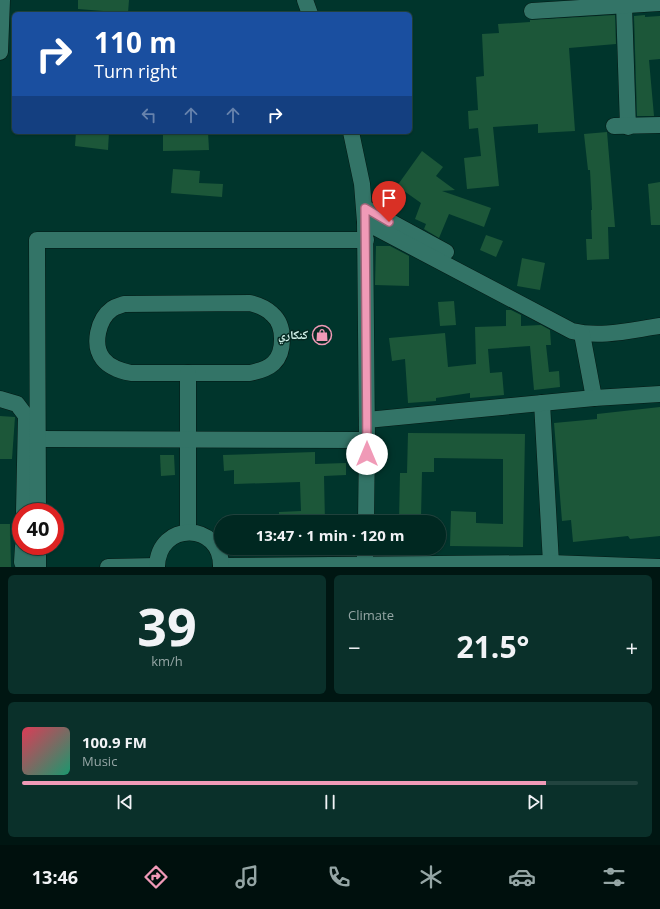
<!DOCTYPE html>
<html lang="en">
<head>
<meta charset="utf-8">
<style>
	body { margin:0; font-family:"Open Sans","Noto Naskh Arabic",sans-serif; background:#0a302a; color:#f1f3f6; height:100vh; display:flex; flex-direction:column; font-size:15px; white-space:nowrap }
	* { box-sizing:border-box; margin:0 }
	p { font-size:13px; color:#95a6a5 }
	.icon { flex:none; width:22px; height:22px; fill:none; stroke:currentColor; stroke-width:2; stroke-linecap:round; stroke-linejoin:round }
	.map { position:relative; height:567px; overflow:hidden }
	.details { display:flex; flex-direction:column; gap:8px; padding:8px; background:#001612; flex:1 }
	.details>* { flex:none }
	.hud { position:absolute; left:12px; top:12px; width:400px; height:122px; border-radius:6px; box-shadow:0 1px 3px #0004,0 0 0 1px #22443f; background:#1a4fa0; color:#fff; overflow:hidden }
	.speed { position:absolute; left:12px; top:503px; display:flex; gap:8px; font-size:20px; font-weight:700; text-align:center }
	.speed>* { display:grid; place-content:center; width:52px; height:52px; border-radius:50%; background:#002821; box-shadow:0 1px 3px #0004,0 0 0 1px #22443f; line-height:1 }
	.speed .limit { border:6px solid #d22; background:#fff; color:#111 }
	.pin { position:absolute; display:grid; place-items:center; width:34px; height:34px; color:#fff; margin:-41px -17px; border-radius:50% 50% 50% 0; rotate:-45deg; box-shadow:0 0 4px #0007 }
	.pin .icon { rotate:45deg }
	.me { position:absolute; width:44px; margin:-22px; rotate:0deg; stroke-linejoin:round; filter:drop-shadow(0 0 3px #0008) }
	.turn { display:flex; align-items:center; gap:14px; height:84px; padding:0 16px; font-size:18px }
	.turn .icon { width:52px; height:52px; stroke-width:2.5 }
	.turn b { display:block; font-size:28px; line-height:34px }
	.lanes { display:flex; align-items:center; height:38px; padding:0 16px; background:#0003; justify-content:center; gap:20px; direction:ltr }
	.lanes .off { opacity:.35 }
	.big { font-size:30px; font-weight:700; line-height:1.1 }
	.details .tile { flex:1; display:flex; flex-direction:column; justify-content:center; gap:6px; min-width:0; padding:0 14px; border-radius:6px; background:#0a302a }
	.details .dial { align-items:center; gap:0 }
	.dial b { font-size:52px; line-height:1 }
	.song { display:flex; align-items:center; gap:12px }
	.cover { width:48px; height:48px; border-radius:6px; background:linear-gradient(135deg,hsl(350 70% 55%),hsl(160 70% 35%)) }
	.played { height:4px; border-radius:2px; background:linear-gradient(90deg,#f09ab7 85%,#22443f 85%) }
	.keys { display:flex; justify-content:space-around; direction:ltr }
	.heat { display:flex; justify-content:space-between; align-items:center; font-size:22px; direction:ltr }
	.details .tiles { flex:1; display:grid; gap:8px; grid-template-columns:1fr 1fr }
	.tile:last-child { grid-column:span 2 }
	.trip { position:absolute; left:214px; top:515px; width:232px; height:40px; border-radius:20px; background:#002821; box-shadow:0 1px 3px #0004,0 0 0 1px #22443f; font-weight:700; line-height:40px; text-align:center }
	.tabs { display:flex; height:64px; justify-content:space-around; align-items:center; background:#00100d; color:#95a6a5 }
	.tabs .icon { width:28px; height:28px }
	.tabs .on { color:#f09ab7 }
	.tabs b { font-size:18px; color:#f1f3f6 }
	.map>svg:first-child { display:block }
	.building { fill:#1c5739 }
	.lines { fill:none; stroke-linecap:round; stroke-linejoin:round }
	.minor-casing { stroke:#051914; stroke-width:17 }
	.minor { stroke:#337467; stroke-width:16 }
	.route-casing { stroke:#9c6477; stroke-width:10 }
	.route { stroke:#f09ab7; stroke-width:7 }
	.labels { text-anchor:middle; stroke-width:3; stroke-linejoin:round; paint-order:stroke }
	.poi-label { font-size:12px; font-weight:bold; fill:#d4f4ec; stroke:#052922; text-anchor:end }
</style>
</head>
<body>
<div class="map">
<svg width="660" height="567" viewBox="0 0 660 567">
	<rect width="100%" height="100%" fill="#00352c"/>
	<!-- building -->
	<g class="building">
		<path d="M78 0H129L128 13 78 9Z"/>
		<path d="M615 15 616 44 569 48 575 131 538 133V124L493 127 499 186 467 189 464 158 481 156 478 128 469 129 468 111 478 110 476 77 484 76 482 34 499 33 498 24 530 22V20Z"/>
		<path d="M645 15V17L660 16V59L649 60 654 116H637L634 16Z"/>
		<path d="M76 132H109L108 150 75 146Z"/>
		<path d="M163 132H208L209 150 163 151Z"/>
		<path d="M607 132 615 227H608L609 259 587 260 586 239H592L591 210H592L590 170H588L584 134Z"/>
		<path d="M422 151 443 167 436 176 455 190 442 191 491 208 484 227 449 214 439 238 424 229 426 224 415 219 421 203 397 186Z"/>
		<path d="M173 169 200 171 199 183 223 184 222 197 171 193Z"/>
		<path d="M660 182V225H651L648 184Z"/>
		<path d="M486 235 503 241 496 257 480 250Z"/>
		<path d="M376 246H390L409 256V286L375 285Z"/>
		<path d="M522 258 545 263 540 290 517 286Z"/>
		<path d="M454 301 456 325 440 326 438 302Z"/>
		<path d="M506 310H511L521 315V326L541 325 550 330 551 345H546L549 372 559 371 560 387 534 390 530 346 488 349 490 373 502 372 504 395 470 398V393L436 398V401L408 403 405 359 392 361 389 338 445 333 448 367 476 364 475 327 506 326Z"/>
		<path d="M660 407V536L630 539 628 536 573 542 571 520 562 521 554 423 597 419V414Z"/>
		<path d="M0 416 15 417 12 459H0Z"/>
		<path d="M408 433 525 434 523 547 450 546 451 511 476 512V523L503 524V459L434 458V472H422L421 518 411 517V522H399L400 473H407Z"/>
		<path d="M315 452V464L346 463V475L324 476 325 522H279V512L301 511 300 482 234 484V470L224 471 223 455Z"/>
		<path d="M160 455H174L175 475 161 476Z"/>
		<path d="M0 524H10L11 567H0Z"/>
		<path d="M391 548H410V555H390Z"/>
	</g>
	<g class="lines">
		<!-- minor casing -->
		<g class="minor-casing">
			<g id="minor">
				<path d="M305 0 310 14"/>
				<path d="M624 5 628 127"/>
				<path d="M532 11 660 3"/>
				<path d="M0 52 2 0"/>
				<path d="M614 126 660 125"/>
				<path d="M351 132 362 184 365 222 367 440 366 522"/>
				<path d="M365 208 446 252"/>
				<path d="M365 222 572 331C601 338 631 330 660 326"/>
				<path d="M250 303C258 305 266 308 272 314 279 320 282 330 282 339 282 362 270 369 250 373H131C121 371 110 368 103 359 92 345 98 319 112 309 116 306 120 306 124 304Z"/>
				<path d="M582 334 594 398"/>
				<path d="M188 373V532"/>
				<path d="M0 399 17 404 26 416 24 512"/>
				<path d="M542 403 551 563"/>
				<path d="M367 420 594 398 660 394"/>
				<path d="M38 439 367 440"/>
				<path d="M38 512 37 240H366"/>
				<path d="M23 546 22 562 24 567"/>
				<path d="M38 546V567"/>
				<path d="M221 566 551 563 660 567"/>
				<path d="M108 567 157 566"/>
				<path d="M157 567C158 520 222 522 221 567"/>
				<path d="M365 567V548"/>
			</g>
		</g>
		<!-- minor -->
		<use href="#minor" class="minor"/>
	</g>
	<g class="lines">
		<!-- route casing -->
		<g class="route-casing">
			<path id="route" d="M367 454 365 208 389 222"/>
		</g>
		<!-- route -->
		<use href="#route" class="route"/>
	</g>
	<!-- icons -->
	<defs>
		<g id="shop-ring" transform="scale(1)"><circle r="9.5" fill="#052922" stroke="#f09ab7" stroke-width="1.5"/><path d="M-5-2.5h2.3a2.7 3.5 0 0 1 5.4 0H5L5.5 6h-11ZM-1.5-2.5h3a1.5 2.3 0 0 0-3 0Z" fill="#f09ab7"/></g>
	</defs>
	<g fill-rule="evenodd">
		<use href="#shop-ring" x="322" y="335"/>
	</g>
	<g class="labels">
		<!-- poi labels -->
		<g class="poi-label">
			<text x="308" y="339">كنكاري</text>
		</g>
	</g>
</svg>
<div class="speed"><div class="limit">40</div></div>
<div class="pin" style="left:389px;top:222px;background:#d93025"><svg class="icon" aria-label="arrive" viewBox="0 0 24 24"><path d="M6 21V4h12l-3 4 3 4H6"/></svg></div>
<svg class="me" style="left:367px;top:454px" viewBox="-20 -20 40 40"><circle r="19" fill="#fff"/><path d="M0-13L10 11 0 6-10 11z" fill="#f09ab7"/></svg>
<div class="trip">13:47 · 1 min · 120 m</div>
<div class="hud">
<div class="turn"><svg class="icon" aria-label="right" viewBox="0 0 24 24"><path d="M7 20v-9h11M14 6l5 5-5 5"/></svg><div><b>110 m</b>Turn right</div></div>
<div class="lanes"><svg class="icon off" aria-label="left" viewBox="0 0 24 24"><path d="M17 20v-9H6M10 6l-5 5 5 5"/></svg><svg class="icon off" aria-label="ahead" viewBox="0 0 24 24"><path d="M12 20V5M6 11l6-6 6 6"/></svg><svg class="icon off" aria-label="ahead" viewBox="0 0 24 24"><path d="M12 20V5M6 11l6-6 6 6"/></svg><svg class="icon" aria-label="right" viewBox="0 0 24 24"><path d="M7 20v-9h11M14 6l5 5-5 5"/></svg></div>
</div>
</div>
<section class="details">
<div class="tiles">
<div class="tile dial"><b>39</b><p>km/h</p></div>
<div class="tile"><p>Climate</p>
<div class="heat"><a>−</a><b class="big">21.5°</b><a>+</a></div>
</div>
<div class="tile">
<div class="song"><i class="cover"></i><div><b>100.9 FM</b><p>Music</p></div></div>
<div class="played"></div>
<div class="keys"><svg class="icon" aria-label="previous" viewBox="0 0 24 24"><path d="M18 5L8 12l10 7zM5 5v14"/></svg><svg class="icon" aria-label="pause" viewBox="0 0 24 24"><path d="M8 5v14M16 5v14"/></svg><svg class="icon" aria-label="next" viewBox="0 0 24 24"><path d="M6 5l10 7-10 7zM19 5v14"/></svg></div>
</div>
</div>
</section>
<nav class="tabs">
<b>13:46</b>
<svg class="icon on" aria-label="directions" viewBox="0 0 24 24"><path d="M12 3l9 9-9 9-9-9zM9 14v-3h6M13 9l2 2-2 2"/></svg>
<svg class="icon" aria-label="music" viewBox="0 0 24 24"><path d="M9 18V5l10-2v13"/><circle cx="6" cy="18" r="3"/><circle cx="16" cy="16" r="3"/></svg>
<svg class="icon" aria-label="phone" viewBox="0 0 24 24"><path d="M5 4h4l2 5-3 2q2 4 5 5l2-3 5 2v4C11 20 4 13 5 4z"/></svg>
<svg class="icon" aria-label="climate" viewBox="0 0 24 24"><path d="M12 3v18M4 7l16 10M4 17L20 7"/></svg>
<svg class="icon" aria-label="car" viewBox="0 0 24 24"><path d="M5 17H2v-5l4-1 3-4h7l3 4 3 1v5h-3M9 17h6M6 11h13"/><circle cx="7" cy="17" r="2"/><circle cx="17" cy="17" r="2"/></svg>
<svg class="icon" aria-label="filters" viewBox="0 0 24 24"><path d="M4 7h16M4 17h16"/><circle cx="9" cy="7" r="2"/><circle cx="15" cy="17" r="2"/></svg>
</nav>
</body>
</html>
